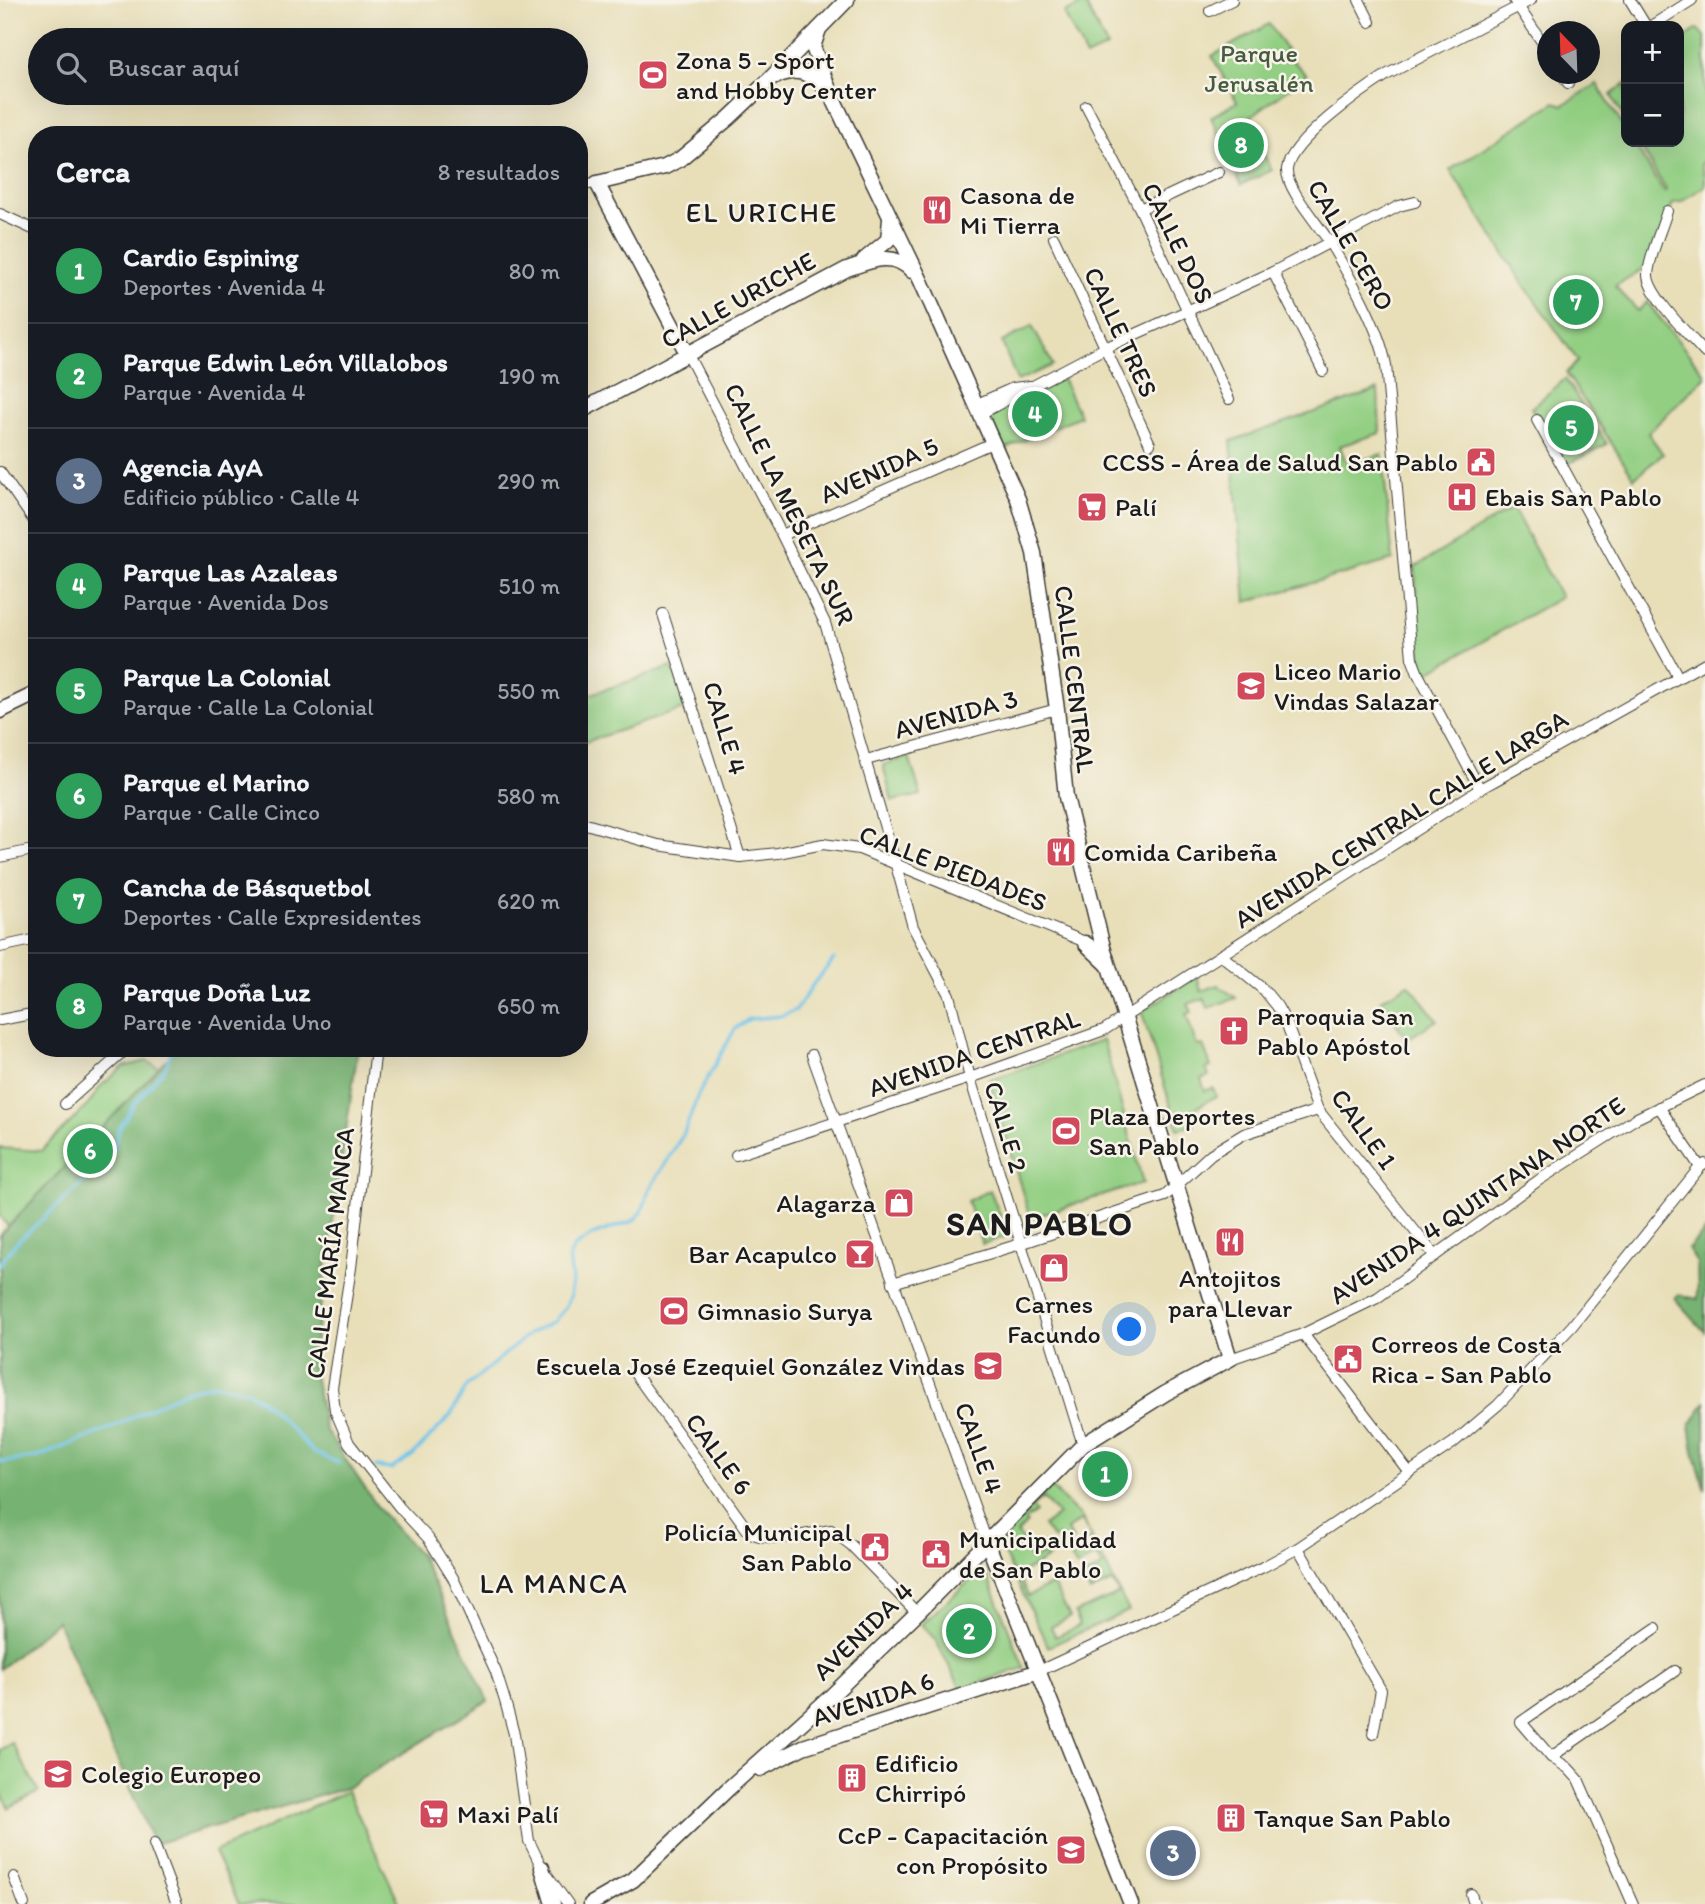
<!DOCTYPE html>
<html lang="es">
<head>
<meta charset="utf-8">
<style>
  body { margin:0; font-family:Itim,sans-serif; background:#242831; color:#f1f3f6 }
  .controls { position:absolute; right:21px; top:21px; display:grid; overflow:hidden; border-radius:14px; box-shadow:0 7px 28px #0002 }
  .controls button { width:63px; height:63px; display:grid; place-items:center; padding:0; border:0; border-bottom:2px solid #363941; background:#171b24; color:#f1f3f6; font:35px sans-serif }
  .compass { position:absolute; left:1537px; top:21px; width:63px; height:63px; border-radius:50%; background:#171b24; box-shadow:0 7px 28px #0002; rotate:337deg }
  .you { position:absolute; left:1130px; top:1330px; width:24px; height:24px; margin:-18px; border:5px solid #fff; border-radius:50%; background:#1a73e8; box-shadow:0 0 0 10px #1a73e833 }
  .badge { display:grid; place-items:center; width:46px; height:46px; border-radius:50%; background:#8c9099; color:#fff; font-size:23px; font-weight:700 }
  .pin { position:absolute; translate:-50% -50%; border:4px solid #fff; box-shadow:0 2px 7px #0006 }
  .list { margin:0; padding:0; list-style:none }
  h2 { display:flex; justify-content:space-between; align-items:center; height:91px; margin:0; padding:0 28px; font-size:30px }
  h2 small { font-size:23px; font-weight:400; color:#9ea1a6 }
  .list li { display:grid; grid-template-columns:46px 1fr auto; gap:21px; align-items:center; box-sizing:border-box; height:105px; padding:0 28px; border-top:2px solid #363941 }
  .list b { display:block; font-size:26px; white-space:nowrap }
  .list p { margin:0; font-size:23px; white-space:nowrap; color:#9ea1a6 }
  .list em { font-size:23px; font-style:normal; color:#9ea1a6 }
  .icon { flex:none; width:38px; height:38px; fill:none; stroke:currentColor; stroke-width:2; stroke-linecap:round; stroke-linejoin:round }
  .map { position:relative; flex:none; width:1705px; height:1904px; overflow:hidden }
  .search { position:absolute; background:#171b24; box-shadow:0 7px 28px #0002; left:28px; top:28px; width:560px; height:77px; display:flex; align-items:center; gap:18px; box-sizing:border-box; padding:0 24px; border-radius:38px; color:#9ea1a6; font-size:26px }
  .panel { position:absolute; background:#171b24; box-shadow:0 7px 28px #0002; left:28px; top:126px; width:560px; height:931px; border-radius:28px }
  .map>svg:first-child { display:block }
</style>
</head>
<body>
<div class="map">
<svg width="1705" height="1904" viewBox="0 0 1705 1904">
  <rect width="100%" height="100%" fill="#f7f3e8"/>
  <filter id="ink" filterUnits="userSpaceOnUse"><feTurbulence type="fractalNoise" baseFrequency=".0143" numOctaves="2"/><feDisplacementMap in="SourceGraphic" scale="14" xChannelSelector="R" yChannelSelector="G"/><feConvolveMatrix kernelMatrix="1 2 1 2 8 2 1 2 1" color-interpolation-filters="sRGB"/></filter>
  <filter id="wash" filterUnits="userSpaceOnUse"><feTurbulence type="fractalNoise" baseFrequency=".00686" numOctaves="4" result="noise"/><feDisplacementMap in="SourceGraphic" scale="28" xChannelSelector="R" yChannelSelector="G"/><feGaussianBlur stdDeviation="1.57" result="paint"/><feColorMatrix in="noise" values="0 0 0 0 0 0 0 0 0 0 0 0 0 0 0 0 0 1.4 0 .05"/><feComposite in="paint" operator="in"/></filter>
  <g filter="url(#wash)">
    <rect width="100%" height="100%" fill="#e8dfb9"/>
    <g fill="#93cf83" stroke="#587650" stroke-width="2" fill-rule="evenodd">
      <path d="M1085,3L1107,47L1086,57L1064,13Z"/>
      <path d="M1269,24L1295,63L1307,75L1246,120L1272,170L1241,185L1211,117L1237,102L1212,56Z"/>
      <path d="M1697,29L1705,36V161L1701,164L1705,175V186L1681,202L1673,203L1652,263L1615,286L1638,311L1647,302L1705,374V377L1648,433L1663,454L1634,478L1566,373L1578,361L1522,282L1450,170L1555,102L1563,105L1597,84L1626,131V142H1633L1664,192L1666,190L1638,142H1679V43Z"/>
      <path d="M1626,83V122L1611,95Z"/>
      <path d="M1032,326L1053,365L1017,381L1002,342Z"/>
      <path d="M1062,378L1080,416L1002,450L990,422L993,412Z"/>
      <path d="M1565,379L1607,444L1566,465L1541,420L1531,408Z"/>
      <path d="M1378,390L1380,433L1340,446L1347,465L1382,454L1393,560L1246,602L1231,441Z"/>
      <path d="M1513,508L1561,597L1425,674L1420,651L1415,567Z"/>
      <path d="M672,667L687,708L579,744V698Z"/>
      <path d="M909,757L921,795L892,801L883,765Z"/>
      <path d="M1197,977L1201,991L1218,985L1236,998L1208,1008L1204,998L1188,1004L1192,1012L1186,1014L1197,1046L1203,1045L1211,1067L1206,1069L1209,1076L1201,1079L1205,1091L1213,1088L1216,1096L1189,1112L1194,1125L1178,1129L1142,1013L1145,1009Z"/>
      <path d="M1409,984L1437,1020L1407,1039L1380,1000Z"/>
      <path d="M1103,1040L1143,1183L1030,1218L989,1080Z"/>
      <path d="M147,1061L170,1074L19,1228L8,1226L0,1217V1148L41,1151L88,1105L100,1087L123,1067Z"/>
      <path d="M990,1190L1007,1232L1005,1237L982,1244L967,1201Z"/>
      <path d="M1051,1487L1082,1518L1129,1611L1048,1647L998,1541ZM1043,1498L1058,1515L1043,1526L1054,1540L1059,1537L1064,1545L1073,1540L1067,1530L1082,1520L1092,1539L1069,1554L1077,1567L1096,1556L1103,1566L1083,1578L1090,1592L1112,1582L1119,1594L1075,1613L1080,1625L1056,1637L1051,1627L1070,1617L1053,1584L1028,1596L1018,1575L1049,1558L1046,1553L1031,1560L1027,1552L1029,1550L1017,1533L1027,1523L1025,1520L1036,1512L1032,1507Z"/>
      <path d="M982,1570L986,1572L1024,1668L961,1689L935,1639L921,1624Z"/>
      <path d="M12,1743L39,1792L9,1808L0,1791V1750Z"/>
      <path d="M347,1791L400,1904H239L214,1852Z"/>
    </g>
    <g fill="#76b271" stroke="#496746" stroke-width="2">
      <path d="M171,1048H358L312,1365L325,1429L381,1512L421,1556L488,1701L346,1788L154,1844L57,1621L0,1669V1235L172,1054Z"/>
      <path d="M1705,1231V1332L1675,1299L1679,1295L1698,1299L1697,1263L1688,1249Z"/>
      <path d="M1705,1402V1490L1694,1451L1690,1425Z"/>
    </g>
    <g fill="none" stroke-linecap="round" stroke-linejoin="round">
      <g stroke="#6bc2e8" stroke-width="3.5">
        <path d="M0,1264L16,1243L78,1187L114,1148L119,1129L134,1104L165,1068L173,1048"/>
        <path d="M0,1460L3,1462L38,1457L111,1428L185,1391L214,1384L247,1391L269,1406L313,1452L339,1463"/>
        <path d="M376,1467L391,1469L413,1455L450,1416L467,1386L530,1333L553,1322L564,1309L570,1298L572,1280L569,1258L574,1247L595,1234L633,1221L642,1212L649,1190L684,1133L698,1095L735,1029L749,1019L781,1016L796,1010L814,983L834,959"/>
      </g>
    </g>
  </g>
  <g filter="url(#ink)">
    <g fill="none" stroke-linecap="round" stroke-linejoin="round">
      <g stroke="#3b3934" stroke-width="12">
        <g id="street">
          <path d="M1359,0L1370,22"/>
          <path d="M1514,0L1548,51"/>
          <path d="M1630,0L1646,26"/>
          <path d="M1210,11L1232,0"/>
          <path d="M1651,26L1692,0"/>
          <path d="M1562,74L1568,83"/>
          <path d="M1086,106L1140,209L1229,399"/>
          <path d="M579,185L597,183"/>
          <path d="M1140,209L1219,172"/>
          <path d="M1667,211C1661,231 1650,254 1648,274C1647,294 1691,337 1705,353"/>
          <path d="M0,214L37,231"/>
          <path d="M1054,238L1150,444"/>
          <path d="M1273,272L1323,371"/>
          <path d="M688,355L782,535L825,623L896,865L913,927L949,995L970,1078L1083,1445"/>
          <path d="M975,405L1013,388L1030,386"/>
          <path d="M980,414L1105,348L1273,272L1399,206L1415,202"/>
          <path d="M1537,420L1678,677"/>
          <path d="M0,472L37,525"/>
          <path d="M782,535L992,443"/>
          <path d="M663,614L740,857"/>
          <path d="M866,760L1057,709"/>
          <path d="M1480,789L1418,674L1412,658L1386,365C1379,327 1350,277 1330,243C1320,226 1285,188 1287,169C1291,140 1363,90 1388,74L1531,0"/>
          <path d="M579,822L658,845L740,857L778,853L823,844L859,849L1090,944"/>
          <path d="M0,857L37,849"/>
          <path d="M0,947L37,939"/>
          <path d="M1221,955L1264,990L1277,1006L1286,1022L1318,1110L1435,1256"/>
          <path d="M0,1020L37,1013"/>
          <path d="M376,1048L351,1268L332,1388L335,1410L349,1443L400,1508L428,1538L453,1578L496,1672L505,1701L514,1734L529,1841L542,1868L568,1904"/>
          <path d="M812,1055L987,1542"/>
          <path d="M65,1104L121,1054L117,1048"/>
          <path d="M1659,1107L1700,1167"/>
          <path d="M736,1155L970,1078L1104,1030L1480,789L1705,663"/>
          <path d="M893,1283L1020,1244L1165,1196L1211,1154L1244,1134L1318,1110"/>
          <path d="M1303,1334L1409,1472"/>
          <path d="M1230,1359L1303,1334L1377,1298L1539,1180L1635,1119L1705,1085"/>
          <path d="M634,1372L749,1532C771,1544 806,1534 831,1530L851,1545L917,1613"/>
          <path d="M1298,1548L1381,1690L1373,1734"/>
          <path d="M1039,1671L1263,1567L1298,1548L1453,1443L1498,1405L1572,1326L1700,1167L1705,1164"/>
          <path d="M1551,1757L1675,1671"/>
          <path d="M154,1844L177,1904"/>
          <path d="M14,1877L24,1904"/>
          <path d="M1471,1894L1474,1904"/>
          <path d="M1633,1904L1578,1779L1568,1768L1551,1757L1521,1722L1656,1628"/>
        </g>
      </g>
      <g stroke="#3b3934" stroke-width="17">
        <g id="secondary">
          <path d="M777,76C798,66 811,74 827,89"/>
          <path d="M864,260L888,240L890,219"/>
          <path d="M688,355L597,183L665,167L680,159L729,118L767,82L847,0"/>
          <path d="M579,412L847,269C870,261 893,250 912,271"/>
          <path d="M0,711L37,693"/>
          <path d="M1085,943L1107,964"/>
          <path d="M987,1542L1131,1904"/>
          <path d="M760,1769L803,1747L1039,1671"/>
          <path d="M542,1868L553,1904"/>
          <path d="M591,1904L633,1880L729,1788L827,1700L917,1613L1083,1445L1166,1393L1230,1359L1103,947L1066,797L1057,709L1034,553L1018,499L920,279L830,92L813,47L819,29"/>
        </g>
      </g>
      <use href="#street" stroke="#fff" stroke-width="10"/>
      <use href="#secondary" stroke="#fff" stroke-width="14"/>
    </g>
  </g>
  <defs>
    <g id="stadium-square" transform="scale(1.575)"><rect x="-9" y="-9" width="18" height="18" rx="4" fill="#d1495b" stroke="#f7f3e8"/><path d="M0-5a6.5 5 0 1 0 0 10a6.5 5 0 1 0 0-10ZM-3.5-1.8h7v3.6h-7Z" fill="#fff"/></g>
    <g id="restaurant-square" transform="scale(1.575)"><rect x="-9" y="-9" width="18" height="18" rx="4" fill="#d1495b" stroke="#f7f3e8"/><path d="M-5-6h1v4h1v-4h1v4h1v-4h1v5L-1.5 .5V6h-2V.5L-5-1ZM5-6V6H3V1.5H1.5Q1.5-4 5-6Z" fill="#fff"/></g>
    <g id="civic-square" transform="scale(1.575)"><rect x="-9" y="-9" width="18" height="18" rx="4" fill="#d1495b" stroke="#f7f3e8"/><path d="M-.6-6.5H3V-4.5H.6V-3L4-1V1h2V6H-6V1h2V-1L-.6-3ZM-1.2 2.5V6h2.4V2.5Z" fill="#fff"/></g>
    <g id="hospital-square" transform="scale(1.575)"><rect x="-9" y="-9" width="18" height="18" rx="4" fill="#d1495b" stroke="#f7f3e8"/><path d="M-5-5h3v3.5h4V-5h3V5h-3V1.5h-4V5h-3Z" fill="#fff"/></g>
    <g id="supermarket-square" transform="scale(1.575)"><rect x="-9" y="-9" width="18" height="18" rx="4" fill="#d1495b" stroke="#f7f3e8"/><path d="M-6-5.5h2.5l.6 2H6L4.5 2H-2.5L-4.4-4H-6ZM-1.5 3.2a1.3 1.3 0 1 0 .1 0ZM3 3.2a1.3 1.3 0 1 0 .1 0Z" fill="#fff"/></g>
    <g id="school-square" transform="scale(1.575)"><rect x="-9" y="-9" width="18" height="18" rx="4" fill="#d1495b" stroke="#f7f3e8"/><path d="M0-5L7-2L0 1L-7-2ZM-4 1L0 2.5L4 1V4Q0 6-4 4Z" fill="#fff"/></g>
    <g id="church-square" transform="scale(1.575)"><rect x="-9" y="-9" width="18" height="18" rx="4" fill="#d1495b" stroke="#f7f3e8"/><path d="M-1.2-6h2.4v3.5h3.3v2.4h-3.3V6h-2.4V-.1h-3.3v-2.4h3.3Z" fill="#fff"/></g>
    <g id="shop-square" transform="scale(1.575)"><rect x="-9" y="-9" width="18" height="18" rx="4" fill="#d1495b" stroke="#f7f3e8"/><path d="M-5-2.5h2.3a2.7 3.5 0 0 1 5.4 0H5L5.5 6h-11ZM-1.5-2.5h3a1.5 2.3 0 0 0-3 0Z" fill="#fff"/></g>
    <g id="bar-square" transform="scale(1.575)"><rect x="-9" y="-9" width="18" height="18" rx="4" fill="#d1495b" stroke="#f7f3e8"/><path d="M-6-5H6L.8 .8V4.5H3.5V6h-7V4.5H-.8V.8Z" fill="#fff"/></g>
    <g id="building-square" transform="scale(1.575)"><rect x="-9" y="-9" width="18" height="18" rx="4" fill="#d1495b" stroke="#f7f3e8"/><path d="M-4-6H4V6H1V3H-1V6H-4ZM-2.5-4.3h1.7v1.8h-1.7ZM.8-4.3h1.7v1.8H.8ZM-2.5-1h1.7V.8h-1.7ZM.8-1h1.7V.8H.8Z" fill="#fff"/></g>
  </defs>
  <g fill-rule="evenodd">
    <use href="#stadium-square" x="653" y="75"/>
    <use href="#restaurant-square" x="937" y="210"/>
    <use href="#civic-square" x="1481" y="462"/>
    <use href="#hospital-square" x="1462" y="497"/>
    <use href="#supermarket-square" x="1092" y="507"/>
    <use href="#school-square" x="1251" y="686"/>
    <use href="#restaurant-square" x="1061" y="852"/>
    <use href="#church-square" x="1234" y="1031"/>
    <use href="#stadium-square" x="1066" y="1131"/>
    <use href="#shop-square" x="899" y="1203"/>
    <use href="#restaurant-square" x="1230" y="1242"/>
    <use href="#bar-square" x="860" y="1254"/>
    <use href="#shop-square" x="1054" y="1268"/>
    <use href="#stadium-square" x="674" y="1311"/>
    <use href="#civic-square" x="1348" y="1359"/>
    <use href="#school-square" x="988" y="1366"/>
    <use href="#civic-square" x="875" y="1547"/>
    <use href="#civic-square" x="936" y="1554"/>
    <use href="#school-square" x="58" y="1774"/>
    <use href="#building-square" x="852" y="1778"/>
    <use href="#supermarket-square" x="434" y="1814"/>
    <use href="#building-square" x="1231" y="1818"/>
    <use href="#school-square" x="1071" y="1850"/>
  </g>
  <g text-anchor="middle" stroke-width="5" stroke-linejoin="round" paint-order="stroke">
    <g font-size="26" fill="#465b40" stroke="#f7f3e8">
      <text x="1259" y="62">Parque<tspan x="1259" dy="30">Jerusalén</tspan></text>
    </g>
    <g font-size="26" fill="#1c1c1c" stroke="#f7f3e8" text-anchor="start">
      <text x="676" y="69">Zona 5 - Sport<tspan x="676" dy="30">and Hobby Center</tspan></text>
      <text x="960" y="204">Casona de<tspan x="960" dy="30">Mi Tierra</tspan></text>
      <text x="1458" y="471" text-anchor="end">CCSS - Área de Salud San Pablo</text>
      <text x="1485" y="506">Ebais San Pablo</text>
      <text x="1115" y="516">Palí</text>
      <text x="1274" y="680">Liceo Mario<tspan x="1274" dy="30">Vindas Salazar</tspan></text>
      <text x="1084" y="861">Comida Caribeña</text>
      <text x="1257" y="1025">Parroquia San<tspan x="1257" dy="30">Pablo Apóstol</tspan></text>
      <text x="1089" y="1125">Plaza Deportes<tspan x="1089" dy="30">San Pablo</tspan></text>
      <text x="876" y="1212" text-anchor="end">Alagarza</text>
      <text x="837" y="1263" text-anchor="end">Bar Acapulco</text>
      <text x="1230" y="1287" text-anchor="middle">Antojitos<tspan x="1230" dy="30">para Llevar</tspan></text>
      <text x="1054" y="1313" text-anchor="middle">Carnes<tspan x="1054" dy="30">Facundo</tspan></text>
      <text x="697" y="1320">Gimnasio Surya</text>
      <text x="1371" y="1353">Correos de Costa<tspan x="1371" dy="30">Rica - San Pablo</tspan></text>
      <text x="965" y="1375" text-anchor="end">Escuela José Ezequiel González Vindas</text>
      <text x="852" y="1541" text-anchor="end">Policía Municipal<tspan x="852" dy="30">San Pablo</tspan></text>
      <text x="959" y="1548">Municipalidad<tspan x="959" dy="30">de San Pablo</tspan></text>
      <text x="875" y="1772">Edificio<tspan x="875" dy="30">Chirripó</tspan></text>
      <text x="81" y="1783">Colegio Europeo</text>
      <text x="457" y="1823">Maxi Palí</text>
      <text x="1254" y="1827">Tanque San Pablo</text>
      <text x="1048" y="1844" text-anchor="end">CcP - Capacitación<tspan x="1048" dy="30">con Propósito</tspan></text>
    </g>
    <g font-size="26" fill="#1c1c1c" stroke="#f7f3e8">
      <text transform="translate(1178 243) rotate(64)" y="9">CALLE DOS</text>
      <text transform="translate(1351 245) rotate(60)" y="9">CALLE CERO</text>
      <text transform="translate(738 300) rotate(-29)" y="9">CALLE URICHE</text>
      <text transform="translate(1121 332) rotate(65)" y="9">CALLE TRES</text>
      <text transform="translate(879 470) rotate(-24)" y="9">AVENIDA 5</text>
      <text transform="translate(790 504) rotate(64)" y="9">CALLE LA MESETA SUR</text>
      <text transform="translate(1075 679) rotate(83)" y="9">CALLE CENTRAL</text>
      <text transform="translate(956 714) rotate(-15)" y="9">AVENIDA 3</text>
      <text transform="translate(725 728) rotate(73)" y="9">CALLE 4</text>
      <text transform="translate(1401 819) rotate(-32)" y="9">AVENIDA CENTRAL CALLE LARGA</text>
      <text transform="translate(953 868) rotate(21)" y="9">CALLE PIEDADES</text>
      <text transform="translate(974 1053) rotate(-19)" y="9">AVENIDA CENTRAL</text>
      <text transform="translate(1006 1127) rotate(73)" y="9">CALLE 2</text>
      <text transform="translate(1364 1129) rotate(54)" y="9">CALLE 1</text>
      <text transform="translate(1477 1200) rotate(-34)" y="9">AVENIDA 4 QUINTANA NORTE</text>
      <text transform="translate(330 1253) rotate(-83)" y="9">CALLE MARÍA MANCA</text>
      <text transform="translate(979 1448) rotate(70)" y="9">CALLE 4</text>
      <text transform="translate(719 1454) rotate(54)" y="9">CALLE 6</text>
      <text transform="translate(863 1631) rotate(-44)" y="9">AVENIDA 4</text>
      <text transform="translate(873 1699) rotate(-18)" y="9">AVENIDA 6</text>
    </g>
    <g font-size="28" letter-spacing="2" fill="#1c1c1c" stroke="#f7f3e8">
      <text x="762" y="222">EL URICHE</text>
      <text x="554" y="1593">LA MANCA</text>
    </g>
    <g font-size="33" font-weight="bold" letter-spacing="2" fill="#1c1c1c" stroke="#f7f3e8">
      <text x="1040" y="1235">SAN PABLO</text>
    </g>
  </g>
</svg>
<div class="controls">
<button>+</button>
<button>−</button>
</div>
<svg class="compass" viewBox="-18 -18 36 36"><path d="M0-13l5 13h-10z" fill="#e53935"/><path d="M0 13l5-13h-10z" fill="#9ea1a6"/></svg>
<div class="you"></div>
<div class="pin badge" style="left:1105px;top:1474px;background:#2e9e5b">1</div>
<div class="pin badge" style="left:969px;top:1631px;background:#2e9e5b">2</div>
<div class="pin badge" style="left:1173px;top:1853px;background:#5c6f8a">3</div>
<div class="pin badge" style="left:1035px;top:414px;background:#2e9e5b">4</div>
<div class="pin badge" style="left:1571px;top:428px;background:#2e9e5b">5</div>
<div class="pin badge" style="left:90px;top:1151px;background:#2e9e5b">6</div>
<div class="pin badge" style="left:1576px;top:302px;background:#2e9e5b">7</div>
<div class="pin badge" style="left:1241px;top:145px;background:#2e9e5b">8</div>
<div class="search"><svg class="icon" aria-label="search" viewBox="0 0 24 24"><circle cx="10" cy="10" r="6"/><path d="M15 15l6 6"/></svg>Buscar aquí</div>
<section class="panel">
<h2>Cerca<small>8 resultados</small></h2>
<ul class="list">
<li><span class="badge" style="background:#2e9e5b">1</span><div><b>Cardio Espining</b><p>Deportes · Avenida 4</p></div><em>80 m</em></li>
<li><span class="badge" style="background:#2e9e5b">2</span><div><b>Parque Edwin León Villalobos</b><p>Parque · Avenida 4</p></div><em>190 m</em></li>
<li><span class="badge" style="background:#5c6f8a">3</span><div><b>Agencia AyA</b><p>Edificio público · Calle 4</p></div><em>290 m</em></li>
<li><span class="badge" style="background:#2e9e5b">4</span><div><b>Parque Las Azaleas</b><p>Parque · Avenida Dos</p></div><em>510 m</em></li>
<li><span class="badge" style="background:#2e9e5b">5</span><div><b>Parque La Colonial</b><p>Parque · Calle La Colonial</p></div><em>550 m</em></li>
<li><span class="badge" style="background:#2e9e5b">6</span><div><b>Parque el Marino</b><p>Parque · Calle Cinco</p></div><em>580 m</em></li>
<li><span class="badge" style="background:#2e9e5b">7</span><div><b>Cancha de Básquetbol</b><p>Deportes · Calle Expresidentes</p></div><em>620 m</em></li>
<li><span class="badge" style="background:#2e9e5b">8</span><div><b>Parque Doña Luz</b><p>Parque · Avenida Uno</p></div><em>650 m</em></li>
</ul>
</section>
</div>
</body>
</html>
